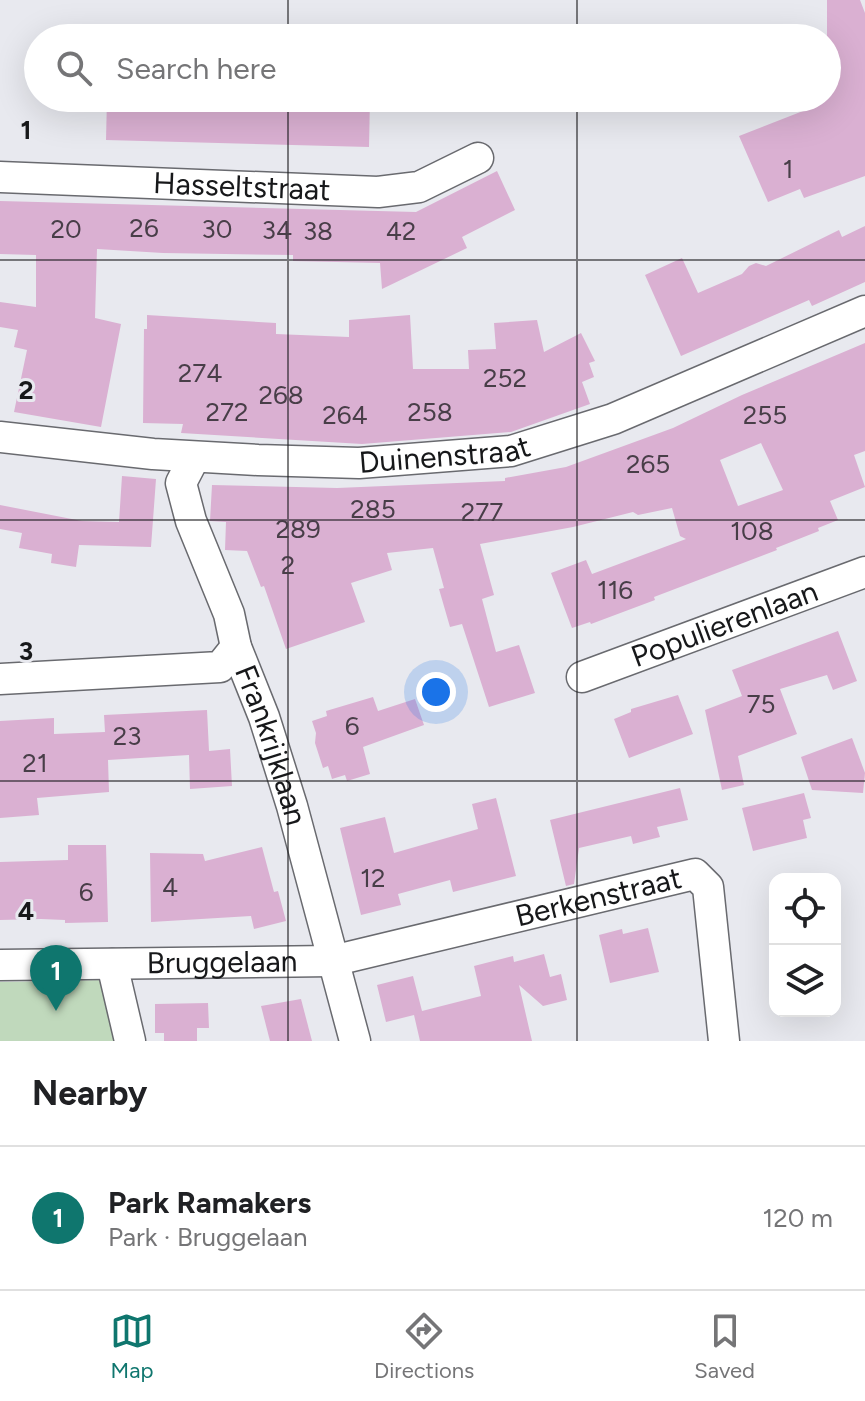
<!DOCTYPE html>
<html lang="en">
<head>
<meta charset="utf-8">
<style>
  body { margin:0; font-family:Figtree,sans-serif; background:#f2f2f2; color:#202124 }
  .controls { position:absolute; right:24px; bottom:24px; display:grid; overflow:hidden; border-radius:16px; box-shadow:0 8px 32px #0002 }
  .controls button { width:72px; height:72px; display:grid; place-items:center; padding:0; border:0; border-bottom:2px solid #e0e0e0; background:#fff; color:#202124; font:40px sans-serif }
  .you { position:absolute; left:436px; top:692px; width:28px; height:28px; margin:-20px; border:6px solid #fff; border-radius:50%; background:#1a73e8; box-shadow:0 0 0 12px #1a73e833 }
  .badge { display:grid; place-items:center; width:52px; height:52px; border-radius:50%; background:#0f766e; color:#fff; font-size:26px; font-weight:700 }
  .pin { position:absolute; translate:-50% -66px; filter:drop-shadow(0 2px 4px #0008) }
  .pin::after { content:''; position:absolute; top:42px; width:28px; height:24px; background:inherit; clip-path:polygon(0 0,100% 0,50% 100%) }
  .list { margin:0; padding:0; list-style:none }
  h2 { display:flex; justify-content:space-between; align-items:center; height:104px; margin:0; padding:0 32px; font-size:34px }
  h2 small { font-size:26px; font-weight:400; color:#757577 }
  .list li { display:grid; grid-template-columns:52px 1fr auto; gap:24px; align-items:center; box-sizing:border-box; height:144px; padding:0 32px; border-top:2px solid #e0e0e0 }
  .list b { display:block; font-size:30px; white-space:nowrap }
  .list p { margin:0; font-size:26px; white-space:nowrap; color:#757577 }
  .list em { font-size:26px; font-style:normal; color:#757577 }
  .icon { flex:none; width:44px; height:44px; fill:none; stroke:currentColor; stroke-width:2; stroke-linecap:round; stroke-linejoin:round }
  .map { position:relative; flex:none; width:865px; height:1041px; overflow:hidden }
  .search { position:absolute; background:#fff; box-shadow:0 8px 32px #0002; left:24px; right:24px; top:24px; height:88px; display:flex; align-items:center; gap:20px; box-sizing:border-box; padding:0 28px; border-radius:44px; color:#757577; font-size:30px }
  .sheet { height:248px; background:#fff }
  nav { display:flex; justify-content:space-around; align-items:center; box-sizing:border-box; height:112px; border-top:2px solid #e0e0e0; background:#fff; font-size:22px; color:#757577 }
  nav a { display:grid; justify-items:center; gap:4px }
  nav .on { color:#0f766e }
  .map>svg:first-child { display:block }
</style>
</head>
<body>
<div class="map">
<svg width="865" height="1041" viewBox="0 0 865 1041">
  <rect width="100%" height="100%" fill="#e8e9ef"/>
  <path fill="#c0d9bc" d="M105,980L118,1041H0V982Z"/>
  <g fill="#dab0d2" fill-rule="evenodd">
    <path d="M827,0H860L865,13V176L804,198L800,189L768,202L739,136L803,111L798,98H827Z"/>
    <path d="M107,98H370L369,147L106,140Z"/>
    <path d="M497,171L515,210L462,237L467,248L382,289L380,263L293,261V255L163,253L97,249L95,318L121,324L101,427L14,412L27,350L14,347L18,330L0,327V302L36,307V255L0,254V201L416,212Z"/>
    <path d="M865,226V282L812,306L809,300L681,356L645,275L682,258L698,293L742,274L749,266L756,263L766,266L839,230L842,237Z"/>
    <path d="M147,315L276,323V334L349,337V320L410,315L413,369H469L468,350L496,349L494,323L537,320L544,352L581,333L595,361L589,363L594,377L582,382L590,404L511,432L362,444L181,433L183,424L143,423L144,329H147Z"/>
    <path d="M865,343V451L854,455L865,487L830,501L838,520L818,528L819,531L776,548L777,550L654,597L655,600L591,624L590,622L572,628L551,573L586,560L592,574L686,539L680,536L672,508L638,515L633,512L573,527L480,544L494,595L482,599L496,652L519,645L535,693L489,707L462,624L450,627L439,589L444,588L433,548L387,553L392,570L351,583L365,622L286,649L264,586L261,587L247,551L225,550L226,522L210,521L212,485L337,488L505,481V478L566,467L673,428L742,395ZM761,443L783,490L738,506L720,460Z"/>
    <path d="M122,476L156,479L151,547L79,545L76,567L51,563L52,554L19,548L22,533L0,529V505L82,521L119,522Z"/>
    <path d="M838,631L857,681L833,690L827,675L780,689L797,734L738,756L744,785L722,790L705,710L742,696L732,670Z"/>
    <path d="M678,695L693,734L629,758L614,719L631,712V709Z"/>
    <path d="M373,697L378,711L415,699L424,725L363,747L370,774L347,781L345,775L332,779L328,766L323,768L315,743L316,733L312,721L327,716L326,711Z"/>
    <path d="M207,710L209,751L230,749L232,786L190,789L189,755L108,760L109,792L37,798L39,815L0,818V721L54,718V734L105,732L104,715Z"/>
    <path d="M852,738L865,773L863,793L812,790L801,757Z"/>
    <path d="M680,788L688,820L657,827L660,837L633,844L631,836L579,848L574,884L566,886L550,820Z"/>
    <path d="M804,793L811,818L803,820L807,838L753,851L742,808Z"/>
    <path d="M496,798L516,876L453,892L450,880L398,894L401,905L361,915L340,828L385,817L394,853L478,829L472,804Z"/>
    <path d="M68,845H106L108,922L65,923V920L41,919L0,920V862L68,860Z"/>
    <path d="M262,847L274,892L278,891L286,921L254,929L251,916L151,922L150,853L203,854L205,861Z"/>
    <path d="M648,928L659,972L610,983L599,935L622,929L623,934Z"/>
    <path d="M544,954L550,977L561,974L567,1000L543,1006L519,985L532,1041H420L414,1015L386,1022L377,985L413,976L422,1011L481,996L474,966L513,956L514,962Z"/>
    <path d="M301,999L312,1041H270L261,1006Z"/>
    <path d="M208,1003L209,1028H197V1041H164V1033H155V1004Z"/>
  </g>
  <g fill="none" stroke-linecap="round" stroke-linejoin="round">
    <g stroke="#696a6f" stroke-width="33">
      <g id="minor">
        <path id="s1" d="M0,177L378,192L419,187L478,158"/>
        <path id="s2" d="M0,437L153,454L258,460L359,463L511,451L613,419L865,311"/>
        <path id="s3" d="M194,458L181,483L191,521L229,614L236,647L264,717L292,806L355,1041"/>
        <path id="s4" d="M582,677L865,572"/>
        <path d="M0,679L220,667L236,647"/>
        <path d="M112,964L130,1041"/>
        <path id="s5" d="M0,965L332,961L695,874L708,887L724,1041"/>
      </g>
    </g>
    <use href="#minor" stroke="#fff" stroke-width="30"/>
  </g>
  <path fill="none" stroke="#17181a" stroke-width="2" stroke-opacity="0.55" d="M288,0V38M577,0V38M288,98V1041M577,98V1041M0,260H865M0,520H865M0,781H865"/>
  <g text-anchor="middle" stroke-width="6" stroke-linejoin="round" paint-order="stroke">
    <g font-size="26" fill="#483e48">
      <text x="788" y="178">1</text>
      <text x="144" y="237">26</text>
      <text x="66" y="238">20</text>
      <text x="217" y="238">30</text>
      <text x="277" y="239">34</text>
      <text x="318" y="240">38</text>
      <text x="401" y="240">42</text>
      <text x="200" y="382">274</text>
      <text x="505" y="387">252</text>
      <text x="281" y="404">268</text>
      <text x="227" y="421">272</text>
      <text x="430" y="421">258</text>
      <text x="345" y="424">264</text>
      <text x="765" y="424">255</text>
      <text x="648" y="473">265</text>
      <text x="373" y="518">285</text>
      <text x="482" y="521">277</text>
      <text x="298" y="538">289</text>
      <text x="752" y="540">108</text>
      <text x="288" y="574">2</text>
      <text x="615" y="599">116</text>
      <text x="761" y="713">75</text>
      <text x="352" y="735">6</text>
      <text x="127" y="745">23</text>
      <text x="35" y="772">21</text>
      <text x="373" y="887">12</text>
      <text x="170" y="896">4</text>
      <text x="86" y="901">6</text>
    </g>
    <g font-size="30" fill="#17181a" stroke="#e8e9ef">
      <text dy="10" stroke="none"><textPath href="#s1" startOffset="242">Hasseltstraat</textPath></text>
      <text dy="10" stroke="none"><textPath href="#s2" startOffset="446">Duinenstraat</textPath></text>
      <text dy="10" stroke="none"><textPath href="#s4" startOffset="152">Populierenlaan</textPath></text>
      <text dy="10" stroke="none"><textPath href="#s3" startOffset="306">Frankrijklaan</textPath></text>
      <text dy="10" stroke="none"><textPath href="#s5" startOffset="606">Berkenstraat</textPath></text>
      <text dy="10" stroke="none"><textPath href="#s5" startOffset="222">Bruggelaan</textPath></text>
    </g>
  </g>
  <g font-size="26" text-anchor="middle" font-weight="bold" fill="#17181a" stroke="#e8e9ef" stroke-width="6" stroke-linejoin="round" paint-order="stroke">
    <text x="26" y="139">1</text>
    <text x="26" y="399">2</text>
    <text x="26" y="660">3</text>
    <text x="26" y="920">4</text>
  </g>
</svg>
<div class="controls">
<button><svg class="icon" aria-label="locate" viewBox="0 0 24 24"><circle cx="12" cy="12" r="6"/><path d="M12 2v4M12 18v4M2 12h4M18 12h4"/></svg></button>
<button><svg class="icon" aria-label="layers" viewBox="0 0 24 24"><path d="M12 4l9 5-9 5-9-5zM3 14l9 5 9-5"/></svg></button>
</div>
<div class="you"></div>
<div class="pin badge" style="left:56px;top:1011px">1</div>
<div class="search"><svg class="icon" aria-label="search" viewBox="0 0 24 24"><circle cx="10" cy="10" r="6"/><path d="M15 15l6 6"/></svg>Search here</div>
</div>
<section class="sheet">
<h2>Nearby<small></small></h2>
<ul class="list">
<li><span class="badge">1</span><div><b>Park Ramakers</b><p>Park · Bruggelaan</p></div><em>120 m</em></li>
</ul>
</section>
<nav>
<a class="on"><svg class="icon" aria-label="map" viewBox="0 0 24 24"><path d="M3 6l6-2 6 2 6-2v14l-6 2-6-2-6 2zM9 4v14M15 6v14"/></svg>Map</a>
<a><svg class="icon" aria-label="directions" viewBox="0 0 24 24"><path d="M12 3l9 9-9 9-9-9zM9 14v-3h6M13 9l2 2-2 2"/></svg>Directions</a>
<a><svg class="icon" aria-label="saved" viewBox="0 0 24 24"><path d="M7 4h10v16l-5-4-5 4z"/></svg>Saved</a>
</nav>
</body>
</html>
